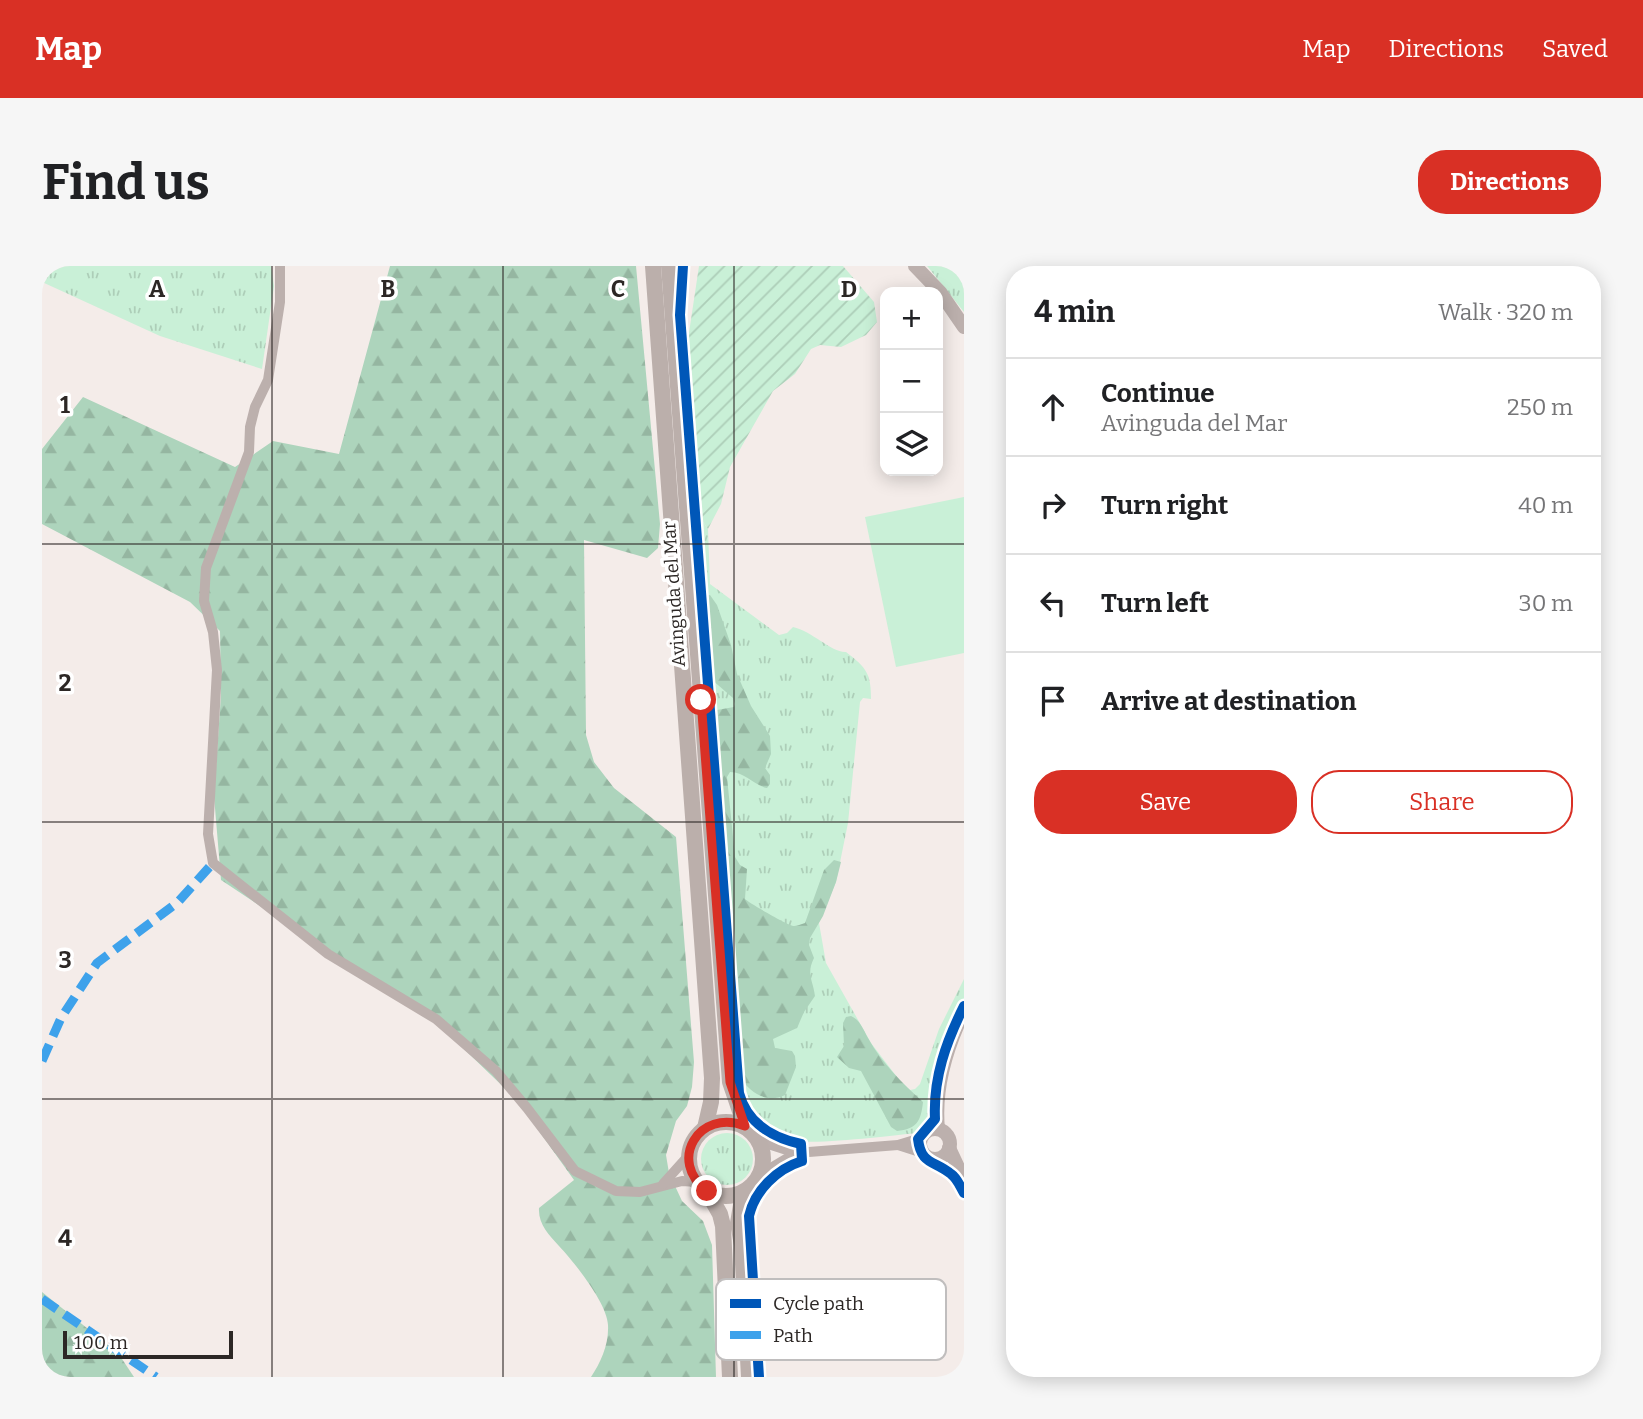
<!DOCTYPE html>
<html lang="en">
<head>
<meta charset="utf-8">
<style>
  body { margin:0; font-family:Bitter,serif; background:#f6f6f6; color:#202124 }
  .controls { position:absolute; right:21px; top:21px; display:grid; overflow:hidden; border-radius:14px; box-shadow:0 4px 18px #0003 }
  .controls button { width:63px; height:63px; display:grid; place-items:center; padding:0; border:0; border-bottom:2px solid #e0e0e0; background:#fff; color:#202124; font:35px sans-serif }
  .scale { position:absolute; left:21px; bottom:18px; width:170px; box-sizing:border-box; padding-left:7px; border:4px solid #2c2725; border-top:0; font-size:19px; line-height:24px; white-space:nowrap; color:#2c2725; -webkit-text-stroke:5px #fff; paint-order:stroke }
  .stop { position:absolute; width:21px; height:21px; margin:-16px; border:5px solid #d93025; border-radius:50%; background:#fff }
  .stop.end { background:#d93025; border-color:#fff; box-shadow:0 2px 7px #0008 }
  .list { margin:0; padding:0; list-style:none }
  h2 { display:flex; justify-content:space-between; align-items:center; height:91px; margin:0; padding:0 28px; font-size:30px }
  h2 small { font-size:23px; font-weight:400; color:#757577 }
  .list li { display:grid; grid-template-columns:46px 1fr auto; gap:21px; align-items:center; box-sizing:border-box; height:98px; padding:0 28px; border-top:2px solid #e0e0e0 }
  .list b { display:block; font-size:26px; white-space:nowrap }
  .list p { margin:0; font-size:23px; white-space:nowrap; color:#757577 }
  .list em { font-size:23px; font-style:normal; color:#757577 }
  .actions { display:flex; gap:14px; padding:21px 28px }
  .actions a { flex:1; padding:16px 0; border:2px solid #d93025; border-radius:28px; text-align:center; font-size:24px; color:#d93025 }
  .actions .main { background:#d93025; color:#fff }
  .icon { flex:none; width:38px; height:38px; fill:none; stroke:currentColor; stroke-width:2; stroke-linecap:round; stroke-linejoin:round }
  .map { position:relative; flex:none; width:922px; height:1111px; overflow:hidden; border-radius:28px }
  header { display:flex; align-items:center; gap:42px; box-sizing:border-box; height:98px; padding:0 35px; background:#d93025; color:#fff }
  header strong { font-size:33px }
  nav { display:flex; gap:38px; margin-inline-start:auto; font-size:24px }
  .intro { display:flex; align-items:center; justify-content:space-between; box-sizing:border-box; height:168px; padding:0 42px }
  h1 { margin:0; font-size:49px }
  .button { padding:18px 32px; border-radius:28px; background:#d93025; color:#fff; font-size:24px; font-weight:700 }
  main { display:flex; gap:42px; padding:0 42px }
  aside { flex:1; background:#fff; border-radius:28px; box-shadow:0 4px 18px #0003 }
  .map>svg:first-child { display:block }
</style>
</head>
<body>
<header>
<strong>Map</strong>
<nav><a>Map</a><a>Directions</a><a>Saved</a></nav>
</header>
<div class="intro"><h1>Find us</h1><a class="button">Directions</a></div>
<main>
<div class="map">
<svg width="922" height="1111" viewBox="0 0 922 1111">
  <defs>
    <pattern id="grass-tufts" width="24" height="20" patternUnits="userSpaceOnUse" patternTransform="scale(1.75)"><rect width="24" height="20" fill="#c9f0d7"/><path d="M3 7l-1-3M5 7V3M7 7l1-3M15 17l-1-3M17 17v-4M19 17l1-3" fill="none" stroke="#adceb8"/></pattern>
    <pattern id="forest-firs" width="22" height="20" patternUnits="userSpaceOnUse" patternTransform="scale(1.75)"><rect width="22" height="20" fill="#add4bc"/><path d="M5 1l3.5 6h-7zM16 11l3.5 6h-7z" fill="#95b6a1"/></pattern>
    <pattern id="garden-furrows" width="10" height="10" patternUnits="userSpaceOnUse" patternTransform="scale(1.75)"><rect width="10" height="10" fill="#c9f0d7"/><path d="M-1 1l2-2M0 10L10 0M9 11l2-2" fill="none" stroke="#adceb8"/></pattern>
  </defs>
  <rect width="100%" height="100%" fill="#f4ece9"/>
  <g fill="url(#grass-tufts)">
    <path d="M0,0H229L232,20L220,103L118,70L0,16Z"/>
    <path d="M885,0H922V46L886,1Z"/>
    <path d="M657,250L666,263L668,318L737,369L745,367L751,361C770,365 790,387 804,386C825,402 829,408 829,433L821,432L818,436L806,557L794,616L777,657L784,697L829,777L858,815L868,824L873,823L878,818L897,763L922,713V734L907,763L891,851L878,867C849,869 766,881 743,873C724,866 708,850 701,832Z"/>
    <circle cx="685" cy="893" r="26"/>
  </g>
  <g fill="url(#forest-firs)">
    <path d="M348,0H594L618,258L616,282L605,292L542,274L544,469L552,496L572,522L634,571L652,796L650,821L645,840L634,855L624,889L627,907L640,935L661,955L670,979L674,1111H549C559,1096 567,1078 566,1059C565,1037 532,996 517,980C507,969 496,958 497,942L532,914L474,833L398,760L179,614L172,530L179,429L178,365L148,336L0,258V183L41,131L193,201L231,175L297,188Z"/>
    <path d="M668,329L675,339L689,379L695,408L709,440L728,470L729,488L723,502L728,509V518L725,522C711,519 703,506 688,506L685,511L693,591L698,599L705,603L703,633C707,637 747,660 752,660C755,660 759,658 763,657L782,604L792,594L799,596L794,616L781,650L768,672L767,679L772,692C764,708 771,714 773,730L762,746L755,762L731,773L733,782L750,785L753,790L754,801L743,829C725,838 708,827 698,811L672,452L675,444L692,441L693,438L691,432L669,413L663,330Z"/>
    <path d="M809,750C818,754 821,763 826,772C840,797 860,817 881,836C879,855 875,863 855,865L849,861L819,805L807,802L795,791L802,780L801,757L804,751Z"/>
    <path d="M0,1026L76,1087L92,1111H0Z"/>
  </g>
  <path fill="url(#garden-furrows)" d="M657,0H801L832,36L835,56L824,69L799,81L778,79L769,83L753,108L731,125L688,201L679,238L666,263L657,250L645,80Z"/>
  <path fill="#c9f0d7" d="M922,231V387L854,401L823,251Z"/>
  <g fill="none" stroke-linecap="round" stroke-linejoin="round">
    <g stroke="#bcb0ad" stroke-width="10">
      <path d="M238,0V36L226,114L213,141L208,161L207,186L164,302L162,335L171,366L175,404L166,568L171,597L286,688L394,753L454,805L485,842L533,905L574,925L598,926L640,915L655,916"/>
      <path d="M717,875L754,887"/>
      <path d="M856,879L881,887"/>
      <path d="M719,908L754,887L856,879L879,872"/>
      <path d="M621,918L647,889"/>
    </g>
    <g stroke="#bcb0ad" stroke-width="14">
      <path d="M873,0L898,26L922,61"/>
      <path d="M896,863C892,822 904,782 922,745"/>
      <circle cx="893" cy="878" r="15"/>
      <path d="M907,882L922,914"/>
    </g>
    <g stroke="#bbafab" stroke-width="16">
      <path d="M611,0L670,812L669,836L663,862"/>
      <path d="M627,0L688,816L703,860"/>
      <circle cx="684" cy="893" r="37"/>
      <path d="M665,925L678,948L681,960L688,1111"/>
      <path d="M701,927L696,957L700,979L707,1111"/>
    </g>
    <g stroke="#3ea2eb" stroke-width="9" stroke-dasharray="18 9" stroke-linecap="butt">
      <path d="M0,795L19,752L55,697L136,636L171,597"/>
      <path d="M0,1033L114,1111"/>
    </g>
    <g stroke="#fff" stroke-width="15">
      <g id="cycleway">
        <path d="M641,0L638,49L697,827C705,857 731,872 759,878L760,895C735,903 713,924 707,950L717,1111"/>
        <path d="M922,740C904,776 891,812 893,853L876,873C879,899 892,894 909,908C915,912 918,920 922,927"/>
      </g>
    </g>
    <use href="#cycleway" stroke="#0057b8" stroke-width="10"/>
  </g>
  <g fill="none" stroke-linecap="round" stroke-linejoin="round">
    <path stroke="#d93025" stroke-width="9" d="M659,434L688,816L703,860C657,842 625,895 665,925"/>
  </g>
  <path fill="none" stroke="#2c2725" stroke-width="2" stroke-opacity="0.55" d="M230,0V1111M461,0V1111M692,0V1111M0,278H922M0,556H922M0,833H922"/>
  <g text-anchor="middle" stroke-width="7" stroke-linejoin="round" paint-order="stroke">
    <g font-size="18" fill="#2c2725" stroke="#fff">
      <text transform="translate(632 328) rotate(-94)" y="6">Avinguda del Mar</text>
    </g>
  </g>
  <rect x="674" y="1013" width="230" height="81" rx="10" fill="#fff" stroke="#c0bebe" stroke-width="2"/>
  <rect x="688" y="1033" width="31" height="9" fill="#0057b8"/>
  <rect x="688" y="1065" width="31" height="8" fill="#3ea2eb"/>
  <g font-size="19" fill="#2c2725">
    <text x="731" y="1044">Cycle path</text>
    <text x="731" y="1076">Path</text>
  </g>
  <g font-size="23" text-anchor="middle" font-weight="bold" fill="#2c2725" stroke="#fff" stroke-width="7" stroke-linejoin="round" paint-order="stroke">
    <text x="115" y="31">A</text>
    <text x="346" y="31">B</text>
    <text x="576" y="31">C</text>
    <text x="807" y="31">D</text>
    <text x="23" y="147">1</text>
    <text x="23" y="425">2</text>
    <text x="23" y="702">3</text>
    <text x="23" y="980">4</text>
  </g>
</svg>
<div class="controls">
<button>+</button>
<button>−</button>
<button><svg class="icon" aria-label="layers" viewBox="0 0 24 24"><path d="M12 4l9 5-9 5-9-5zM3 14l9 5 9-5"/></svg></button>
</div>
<div class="scale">100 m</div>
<div class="stop" style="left:659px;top:434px"></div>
<div class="stop end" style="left:665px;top:925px"></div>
</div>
<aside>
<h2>4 min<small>Walk · 320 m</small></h2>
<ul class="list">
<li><svg class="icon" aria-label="ahead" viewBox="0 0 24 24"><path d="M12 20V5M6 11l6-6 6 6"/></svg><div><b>Continue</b><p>Avinguda del Mar</p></div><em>250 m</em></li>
<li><svg class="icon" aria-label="right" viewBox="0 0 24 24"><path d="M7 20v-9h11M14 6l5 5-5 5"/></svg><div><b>Turn right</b></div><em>40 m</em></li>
<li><svg class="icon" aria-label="left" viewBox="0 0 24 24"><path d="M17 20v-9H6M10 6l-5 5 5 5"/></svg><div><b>Turn left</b></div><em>30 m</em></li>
<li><svg class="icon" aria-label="arrive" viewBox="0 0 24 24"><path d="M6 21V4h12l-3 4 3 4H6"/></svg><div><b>Arrive at destination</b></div></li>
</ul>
<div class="actions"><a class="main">Save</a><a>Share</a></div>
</aside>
</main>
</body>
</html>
